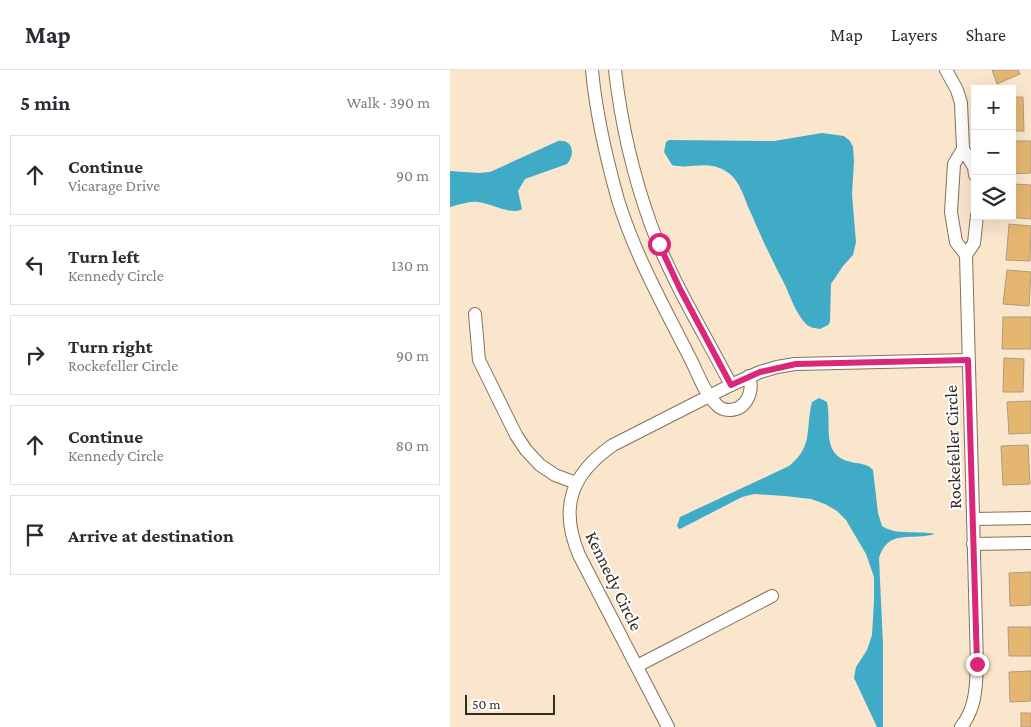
<!DOCTYPE html>
<html lang="en">
<head>
<meta charset="utf-8">
<style>
  body { margin:0; font-family:"Crimson Pro",serif; background:#f7f7f7; color:#2b2b33 }
  .controls { position:absolute; right:15px; top:15px; display:grid; overflow:hidden; border-radius:0px; box-shadow:0 5px 20px #0002 }
  .controls button { width:45px; height:45px; display:grid; place-items:center; padding:0; border:0; border-bottom:1px solid #e1e1e2; background:#fff; color:#2b2b33; font:25px sans-serif }
  .scale { position:absolute; left:15px; bottom:12px; width:90px; box-sizing:border-box; padding-left:5px; border:2px solid #332c21; border-top:0; font-size:14px; line-height:18px; white-space:nowrap; color:#332c21; -webkit-text-stroke:4px #fff; paint-order:stroke }
  .stop { position:absolute; width:15px; height:15px; margin:-11px; border:4px solid #db2777; border-radius:50%; background:#fff }
  .stop.end { background:#db2777; border-color:#fff; box-shadow:0 1px 5px #0008 }
  .list { margin:0; padding:0; list-style:none }
  h2 { display:flex; justify-content:space-between; align-items:center; height:65px; margin:0; padding:0 20px; font-size:21px }
  h2 small { font-size:16px; font-weight:400; color:#7c7c81 }
  .list li { display:grid; grid-template-columns:32px 1fr auto; gap:15px; align-items:center; box-sizing:border-box; height:80px; margin:0 10px 10px; padding:0 10px; border:1px solid #e1e1e2; border-radius:0px }
  .list b { display:block; font-size:19px; white-space:nowrap }
  .list p { margin:0; font-size:16px; white-space:nowrap; color:#7c7c81 }
  .list em { font-size:16px; font-style:normal; color:#7c7c81 }
  .icon { flex:none; width:28px; height:28px; fill:none; stroke:currentColor; stroke-width:2; stroke-linecap:round; stroke-linejoin:round }
  .map { position:relative; flex:none; width:581px; height:657px; overflow:hidden }
  header { display:flex; align-items:center; gap:30px; box-sizing:border-box; height:70px; padding:0 25px; background:#fff; border-bottom:1px solid #e1e1e2 }
  header strong { font-size:24px }
  nav { display:flex; gap:28px; margin-inline-start:auto; font-size:18px }
  main { display:flex }
  aside { flex:1; background:#fff }
  .map>svg:first-child { display:block }
</style>
</head>
<body>
<header>
<strong>Map</strong>
<nav><a>Map</a><a>Layers</a><a>Share</a></nav>
</header>
<main>
<aside>
<h2>5 min<small>Walk · 390 m</small></h2>
<ul class="list">
<li><svg class="icon" aria-label="ahead" viewBox="0 0 24 24"><path d="M12 20V5M6 11l6-6 6 6"/></svg><div><b>Continue</b><p>Vicarage Drive</p></div><em>90 m</em></li>
<li><svg class="icon" aria-label="left" viewBox="0 0 24 24"><path d="M17 20v-9H6M10 6l-5 5 5 5"/></svg><div><b>Turn left</b><p>Kennedy Circle</p></div><em>130 m</em></li>
<li><svg class="icon" aria-label="right" viewBox="0 0 24 24"><path d="M7 20v-9h11M14 6l5 5-5 5"/></svg><div><b>Turn right</b><p>Rockefeller Circle</p></div><em>90 m</em></li>
<li><svg class="icon" aria-label="ahead" viewBox="0 0 24 24"><path d="M12 20V5M6 11l6-6 6 6"/></svg><div><b>Continue</b><p>Kennedy Circle</p></div><em>80 m</em></li>
<li><svg class="icon" aria-label="arrive" viewBox="0 0 24 24"><path d="M6 21V4h12l-3 4 3 4H6"/></svg><div><b>Arrive at destination</b></div></li>
</ul>
</aside>
<div class="map">
<svg width="581" height="657" viewBox="0 0 581 657">
  <rect width="100%" height="100%" fill="#fae6cc"/>
  <g fill="#40abc7">
    <path d="M372,63L394,66L400,71L403,77L404,92L402,124L406,172L403,185L393,196L381,214L380,252L378,255L370,259C365,258 360,258 356,254C347,245 341,229 336,217C323,192 311,167 300,141C294,128 290,110 277,102C257,89 241,100 222,95L214,82L216,72L219,70L324,71Z"/>
    <path d="M108,71C124,69 125,85 117,94L75,109L68,121L72,139C63,146 40,133 28,132C19,131 9,135 0,137V101L29,103L40,102Z"/>
    <path d="M369,328L377,332C382,356 370,385 401,392C409,394 417,393 423,400L428,443L432,456C447,466 468,460 485,464C462,471 438,458 429,488L433,575V657H427L404,608L406,597L417,580L422,565L424,531V507L416,484L396,450L387,441L375,434L361,429L335,426L304,424L292,427L232,458L229,459L227,456L230,447L339,396C364,376 355,359 362,332Z"/>
  </g>
  <g fill="#e5b670" stroke="#ad9b82">
    <path d="M542,0H568L570,4L547,14Z"/>
    <path d="M562,27H573L574,61H562Z"/>
    <path d="M562,71H581V103L562,104Z"/>
    <path d="M562,114L581,115V149L556,147L562,146Z"/>
    <path d="M559,154L581,156L580,191L556,190Z"/>
    <path d="M557,200L581,202L579,236L553,234Z"/>
    <path d="M553,247H581V279H552Z"/>
    <path d="M554,288L574,289L573,322H553Z"/>
    <path d="M581,331V363L559,364L557,332Z"/>
    <path d="M578,375L580,414L553,415L551,376Z"/>
    <path d="M581,502V535L560,536L559,503Z"/>
    <path d="M558,557H581V586H559Z"/>
    <path d="M581,601V631L560,632L559,602Z"/>
    <rect x="571" y="643" width="10" height="14"/>
  </g>
  <g fill="none" stroke-linecap="round" stroke-linejoin="round">
    <g stroke="#83725a" stroke-width="14">
      <g id="street">
        <path d="M142,0C146,44 156,87 168,130C185,185 214,237 240,288C248,303 254,323 266,334C269,338 275,340 280,340C297,339 304,321 299,306"/>
        <path d="M165,0C171,53 183,105 201,155C221,210 254,263 281,315"/>
        <path d="M496,0L507,20L511,33L513,79L524,97L525,105"/>
        <path d="M516,185L524,173L527,146"/>
        <path d="M25,244L29,290L66,365L76,380L90,395L105,405L126,413"/>
        <path d="M523,449L581,448"/>
        <path d="M523,474L581,473"/>
        <path d="M187,596L322,526"/>
        <path d="M218,657L129,485C109,437 121,404 163,375L281,315L310,302L327,297L345,294L518,290"/>
        <path d="M511,657C526,638 526,617 527,595L516,185L506,172L501,142L504,94L513,79"/>
      </g>
    </g>
    <use href="#street" stroke="#fff" stroke-width="12"/>
  </g>
  <g fill="none" stroke-linecap="round" stroke-linejoin="round">
    <path stroke="#db2777" stroke-width="6" d="M209,174L230,219L281,315L310,302L346,294L518,290L527,594"/>
  </g>
  <g text-anchor="middle" stroke-width="4" stroke-linejoin="round" paint-order="stroke">
    <g font-size="18" fill="#332c21" stroke="#fff">
      <text transform="translate(503 377) rotate(-92)" y="6">Rockefeller Circle</text>
      <text transform="translate(164 511) rotate(64)" y="6">Kennedy Circle</text>
    </g>
  </g>
</svg>
<div class="controls">
<button>+</button>
<button>−</button>
<button><svg class="icon" aria-label="layers" viewBox="0 0 24 24"><path d="M12 4l9 5-9 5-9-5zM3 14l9 5 9-5"/></svg></button>
</div>
<div class="scale">50 m</div>
<div class="stop" style="left:209px;top:174px"></div>
<div class="stop end" style="left:527px;top:594px"></div>
</div>
</main>
</body>
</html>
